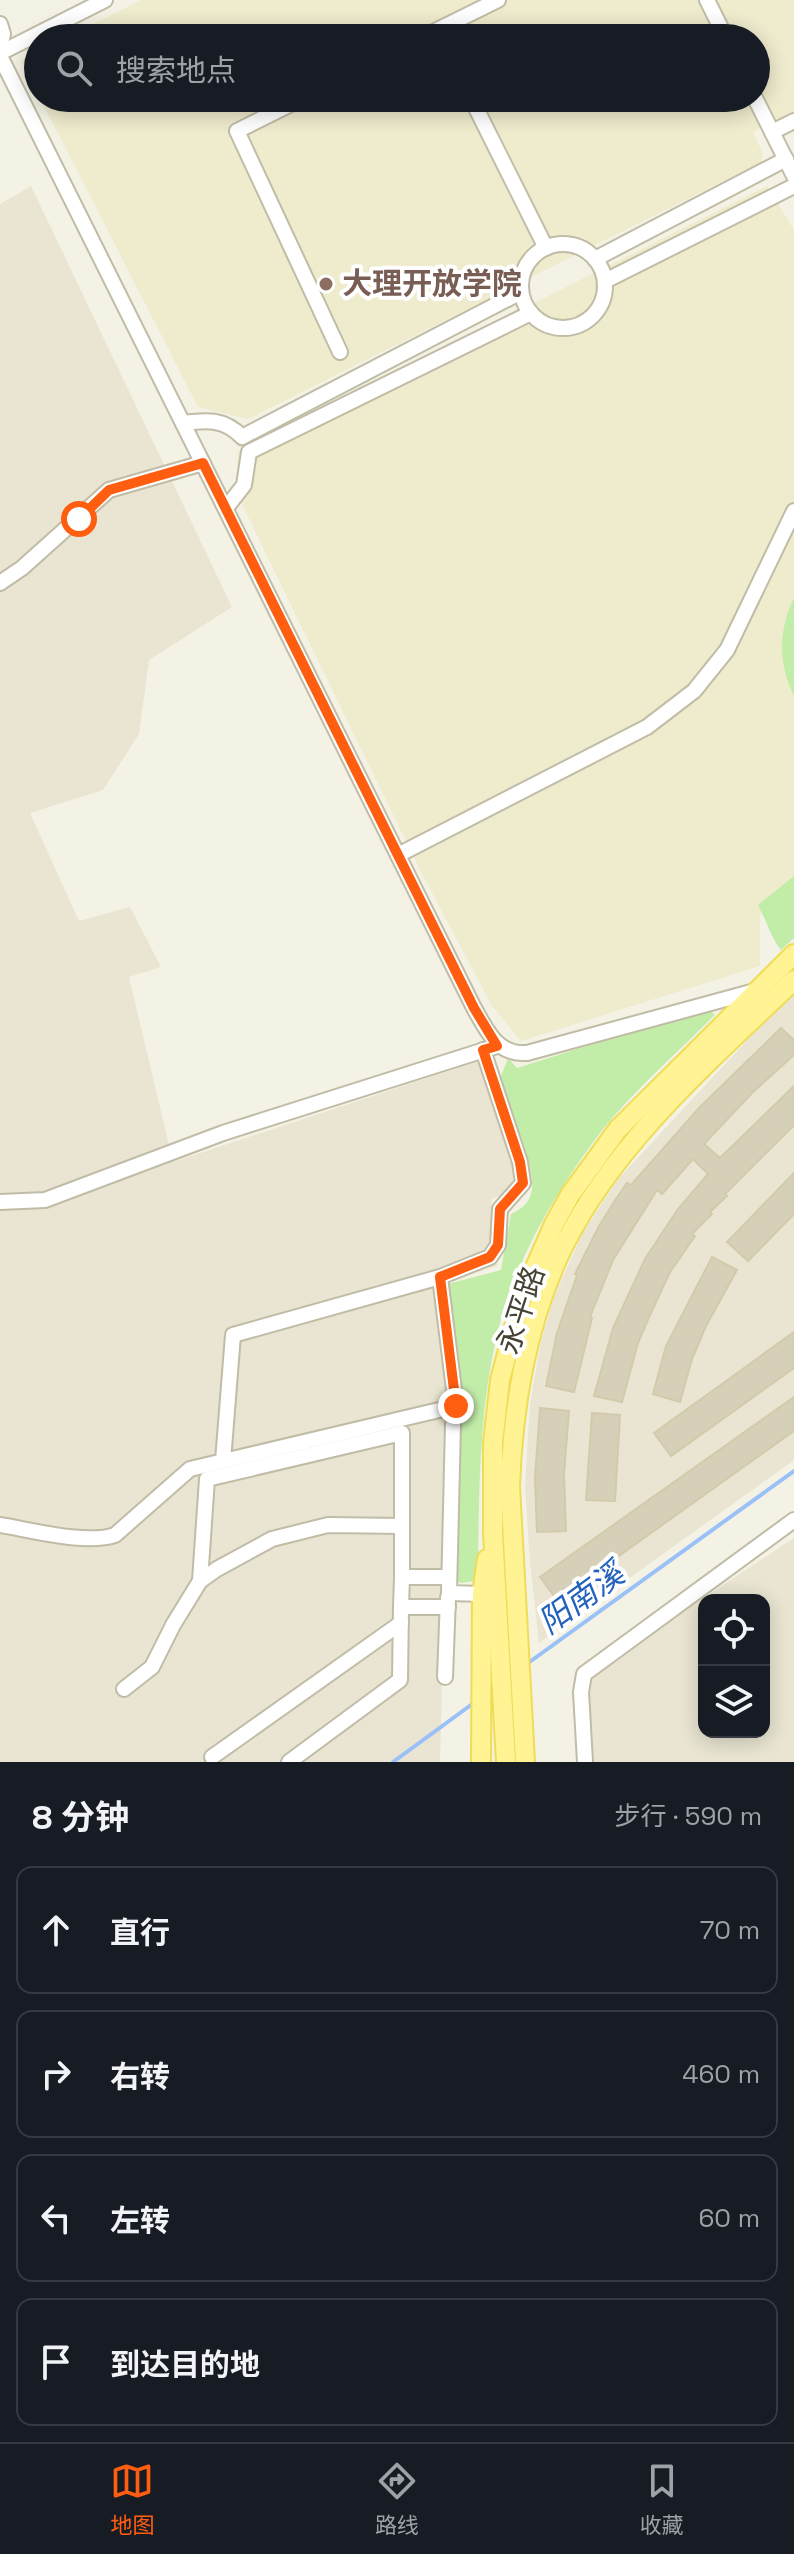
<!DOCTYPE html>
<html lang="zh">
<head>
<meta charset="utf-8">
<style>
  body { margin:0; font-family:"Space Grotesk","Noto Sans SC",sans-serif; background:#20242c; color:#f1f3f6 }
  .controls { position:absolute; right:24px; bottom:24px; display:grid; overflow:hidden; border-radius:16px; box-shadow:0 4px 20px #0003 }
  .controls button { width:72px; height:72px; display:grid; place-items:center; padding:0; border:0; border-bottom:2px solid #363941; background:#171b24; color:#f1f3f6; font:40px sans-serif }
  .stop { position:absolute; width:24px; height:24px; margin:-18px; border:6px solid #ff5e11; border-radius:50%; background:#fff }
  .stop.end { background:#ff5e11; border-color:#fff; box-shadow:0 2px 8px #0008 }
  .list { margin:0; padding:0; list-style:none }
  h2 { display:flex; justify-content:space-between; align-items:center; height:104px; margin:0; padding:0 32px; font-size:34px }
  h2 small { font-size:26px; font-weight:400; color:#9ea1a6 }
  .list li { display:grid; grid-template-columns:52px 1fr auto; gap:24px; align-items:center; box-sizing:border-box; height:128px; margin:0 16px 16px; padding:0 16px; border:2px solid #363941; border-radius:16px }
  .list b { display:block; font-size:30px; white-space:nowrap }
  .list em { font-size:26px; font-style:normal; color:#9ea1a6 }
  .icon { flex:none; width:44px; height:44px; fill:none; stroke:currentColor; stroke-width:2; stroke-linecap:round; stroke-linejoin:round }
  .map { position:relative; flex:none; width:794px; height:1762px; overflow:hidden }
  .search { position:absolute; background:#171b24; box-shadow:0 4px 20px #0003; left:24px; right:24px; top:24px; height:88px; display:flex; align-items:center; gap:20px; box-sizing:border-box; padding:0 28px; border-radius:44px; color:#9ea1a6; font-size:30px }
  .sheet { height:680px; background:#171b24 }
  nav { display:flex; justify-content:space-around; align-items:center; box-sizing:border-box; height:112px; border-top:2px solid #363941; background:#171b24; font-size:22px; color:#9ea1a6 }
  nav a { display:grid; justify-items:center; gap:4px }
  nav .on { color:#ff5e11 }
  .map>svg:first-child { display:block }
</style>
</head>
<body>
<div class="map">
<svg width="794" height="1762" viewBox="0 0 794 1762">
  <rect width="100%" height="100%" fill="#f4f2e4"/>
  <g fill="#e9e5d2" fill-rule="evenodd">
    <path d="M31,186L232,607L149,660L139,734L103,790L30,813L79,921L130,907L161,967L129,977L173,1162L482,1060L522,1189L491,1199L497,1266L437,1284L449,1416L440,1762H0V204Z"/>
    <path d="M794,990V1460L539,1643L530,1562L525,1485L530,1404L541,1341L554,1297L582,1234L618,1179Z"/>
    <path d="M794,1538V1762H593L587,1675ZM704,1600H764V1732H704Z"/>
  </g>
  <g fill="#efebcd">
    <path d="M141,0H794V112L753,132L763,154L761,162L248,419L198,407L40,98H756V38H66Z"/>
    <path d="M38,52V94L21,61Z"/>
    <path d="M767,186L794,230V888L760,914V966L521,1041L492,1006L419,868L236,492L238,452Z"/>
  </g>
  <g fill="#c2eda9">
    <path d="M794,598V696C778,663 778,631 794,598Z"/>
    <path d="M794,876V938L781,950C770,936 767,921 758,905Z"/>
    <path d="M707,1008L715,1015C677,1053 634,1090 600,1133C554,1193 513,1264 496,1339C479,1414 479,1493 478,1570L475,1581L461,1583L453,1580V1409L444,1285L501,1270L511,1214C519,1210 526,1206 530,1197C541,1173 508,1106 499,1081L508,1058L517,1068Z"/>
  </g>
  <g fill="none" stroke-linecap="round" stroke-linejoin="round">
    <g stroke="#9ac1f7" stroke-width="4">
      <path d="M524,1666L794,1471"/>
      <path d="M393,1762L475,1702"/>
    </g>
  </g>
  <g fill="#d7d0b9" stroke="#d2caab" stroke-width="2">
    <path d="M781,1028L794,1040V1055L753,1092L704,1144L720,1158L794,1086V1125L725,1194L727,1196L710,1212L712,1214L692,1234L695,1236L670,1272L650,1315L638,1343L622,1402L594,1396L613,1328L645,1259L678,1209L708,1174L693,1159L662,1194L657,1190L613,1260L590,1317L592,1318L574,1392L546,1386L557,1333L577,1275L575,1274L599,1226L616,1199L627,1183L631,1185L699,1108Z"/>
    <path d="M794,1173V1214L748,1261L727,1242Z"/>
    <path d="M712,1257L737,1270L706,1326L692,1359L680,1402L653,1394L666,1346Z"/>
    <path d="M794,1332V1368L671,1456L654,1433Z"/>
    <path d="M794,1397V1431L557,1600L540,1577Z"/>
    <path d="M540,1408L569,1411L564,1474L566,1531L537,1532L535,1478Z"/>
    <path d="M592,1413L620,1415L615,1501L586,1500Z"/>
  </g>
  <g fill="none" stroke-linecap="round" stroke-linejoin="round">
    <g stroke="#c0bca6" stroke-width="18">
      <g id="minor">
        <path d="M707,0L726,38"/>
        <path d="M0,24L3,34L0,47"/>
        <path d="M421,38L498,0"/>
        <path d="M0,53L105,0"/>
        <path d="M0,56L474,1008C487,1031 497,1055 527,1053L755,991"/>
        <path d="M303,98L237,131L340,352"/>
        <path d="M471,98L546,248"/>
        <path d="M755,98L794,176"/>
        <path d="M772,132L794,121"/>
        <circle cx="563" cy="286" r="42"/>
        <path d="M595,259L786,159"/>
        <path d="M605,281L794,186"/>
        <path d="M183,423C206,420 224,418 242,437L521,292"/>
        <path d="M226,508L244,485L249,452L531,313"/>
        <path d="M0,583L22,568L109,490L203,463"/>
        <path d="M398,855L647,727L694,691L727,650L794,511"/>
        <path d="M0,1202L45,1200L223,1133L497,1046"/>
        <path d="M440,1277L490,1257L498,1245L500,1209L523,1183L520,1162L483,1050"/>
        <path d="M453,1424L449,1593L482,1594"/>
        <path d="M0,1525C31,1530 86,1545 115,1535L190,1469L456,1406L440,1277L233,1335L223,1461"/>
        <path d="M200,1581L207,1479L402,1433V1577"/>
        <path d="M448,1607H401L402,1577H449"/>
        <path d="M445,1677L448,1597"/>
        <path d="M124,1689L152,1667L173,1625L200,1581L217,1569L272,1539L328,1525L402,1526"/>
        <path d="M212,1757L401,1623"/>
        <path d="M289,1762L400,1680L401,1607"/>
        <path d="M585,1762L581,1692L584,1674L794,1520"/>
      </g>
    </g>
    <g stroke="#efdc57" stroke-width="22">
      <g id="major">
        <path d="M481,1762L482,1594L487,1559"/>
        <path d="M506,1762L493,1533V1443L500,1380L522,1297L554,1224L570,1195L618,1129L794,954"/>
        <path d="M525,1762L510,1486C513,1403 527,1320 564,1245C617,1140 711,1060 794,980"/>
      </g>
    </g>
    <use href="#minor" stroke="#fff" stroke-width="14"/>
    <use href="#major" stroke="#fff393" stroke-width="18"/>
  </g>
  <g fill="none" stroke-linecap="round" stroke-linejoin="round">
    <path stroke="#ff5e11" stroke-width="10" d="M79,519L109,490L203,463L474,1008L497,1046L483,1050L520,1162L523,1183L500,1209L498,1245L490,1257L440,1277L456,1406"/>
  </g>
  <circle fill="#8d6e63" stroke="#fff" stroke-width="3" cx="326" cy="284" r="8"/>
  <g text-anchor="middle" stroke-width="8" stroke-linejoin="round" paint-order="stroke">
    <g font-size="30" font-weight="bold" fill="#785e54" stroke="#fff" text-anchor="start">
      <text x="342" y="294">大理开放学院</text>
    </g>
    <g font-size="30" fill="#474334" stroke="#fff">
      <text transform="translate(521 1310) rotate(-72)" y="10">永平路</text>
    </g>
    <g font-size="32" font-style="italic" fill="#2261bd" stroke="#fff">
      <text transform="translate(581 1598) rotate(-36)" y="11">阳南溪</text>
    </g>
  </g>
</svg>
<div class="controls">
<button><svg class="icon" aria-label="locate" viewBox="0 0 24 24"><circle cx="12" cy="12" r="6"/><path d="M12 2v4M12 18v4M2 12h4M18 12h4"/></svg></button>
<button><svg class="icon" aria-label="layers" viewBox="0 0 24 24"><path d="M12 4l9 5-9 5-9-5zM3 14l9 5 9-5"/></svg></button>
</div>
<div class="stop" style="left:79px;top:519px"></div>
<div class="stop end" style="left:456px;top:1406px"></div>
<div class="search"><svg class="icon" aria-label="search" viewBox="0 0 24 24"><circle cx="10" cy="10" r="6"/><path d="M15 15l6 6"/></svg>搜索地点</div>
</div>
<section class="sheet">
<h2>8 分钟<small>步行 · 590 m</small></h2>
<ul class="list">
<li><svg class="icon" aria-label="ahead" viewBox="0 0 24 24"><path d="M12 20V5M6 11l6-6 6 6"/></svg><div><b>直行</b></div><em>70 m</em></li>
<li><svg class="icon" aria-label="right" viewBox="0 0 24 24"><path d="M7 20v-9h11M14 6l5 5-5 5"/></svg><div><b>右转</b></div><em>460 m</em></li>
<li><svg class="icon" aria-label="left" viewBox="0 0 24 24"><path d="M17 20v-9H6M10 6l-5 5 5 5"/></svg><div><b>左转</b></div><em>60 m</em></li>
<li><svg class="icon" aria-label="arrive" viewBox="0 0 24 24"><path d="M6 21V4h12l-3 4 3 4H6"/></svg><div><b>到达目的地</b></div></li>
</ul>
</section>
<nav>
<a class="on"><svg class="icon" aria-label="map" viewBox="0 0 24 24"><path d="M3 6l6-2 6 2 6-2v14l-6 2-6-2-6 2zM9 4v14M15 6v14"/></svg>地图</a>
<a><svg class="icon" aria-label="directions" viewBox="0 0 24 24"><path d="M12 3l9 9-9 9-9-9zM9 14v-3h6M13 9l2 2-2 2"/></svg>路线</a>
<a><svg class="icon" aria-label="saved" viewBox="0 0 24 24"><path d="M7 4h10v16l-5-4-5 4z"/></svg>收藏</a>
</nav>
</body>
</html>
